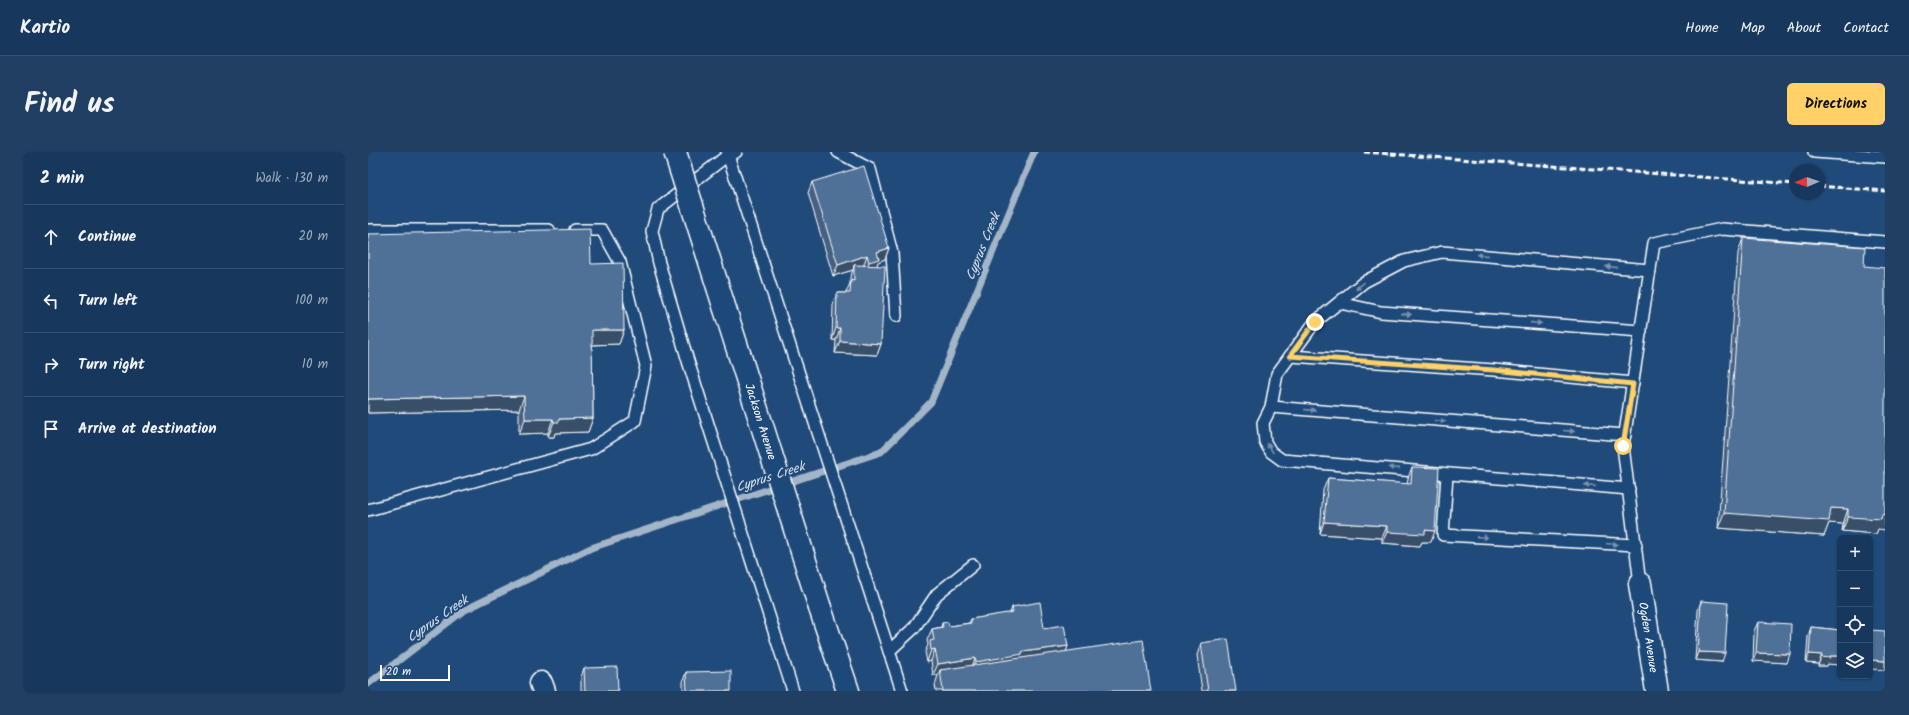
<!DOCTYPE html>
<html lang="en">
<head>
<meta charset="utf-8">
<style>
  body { margin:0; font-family:Kalam,sans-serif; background:#203f62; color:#f1f3f6 }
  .controls { position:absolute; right:12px; bottom:12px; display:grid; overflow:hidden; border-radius:6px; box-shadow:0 1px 3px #0004 }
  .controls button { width:36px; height:36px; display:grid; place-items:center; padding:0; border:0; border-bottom:1px solid #365272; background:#17385c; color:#f1f3f6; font:20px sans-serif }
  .compass { position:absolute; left:1421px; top:12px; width:36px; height:36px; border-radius:50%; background:#17385c; box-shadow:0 1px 3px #0004; rotate:268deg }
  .scale { position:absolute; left:12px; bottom:10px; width:70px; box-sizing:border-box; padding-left:4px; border:2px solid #fff; border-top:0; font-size:11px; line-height:14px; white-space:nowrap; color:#fff; -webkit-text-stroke:3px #1f4a7a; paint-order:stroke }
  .stop { position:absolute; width:12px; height:12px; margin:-9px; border:3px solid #ffd166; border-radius:50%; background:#fff }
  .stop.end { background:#ffd166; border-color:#fff; box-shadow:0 1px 4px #0008 }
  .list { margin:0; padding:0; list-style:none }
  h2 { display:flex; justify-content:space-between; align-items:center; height:52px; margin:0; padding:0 16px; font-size:17px }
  h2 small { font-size:13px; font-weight:400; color:#9eacbb }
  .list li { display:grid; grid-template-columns:26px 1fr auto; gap:12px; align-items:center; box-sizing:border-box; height:64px; padding:0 16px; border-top:1px solid #365272 }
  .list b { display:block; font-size:15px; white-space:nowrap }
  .list em { font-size:13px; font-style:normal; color:#9eacbb }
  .icon { flex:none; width:22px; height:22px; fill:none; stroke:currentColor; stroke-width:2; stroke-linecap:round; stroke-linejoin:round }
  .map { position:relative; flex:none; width:1517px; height:539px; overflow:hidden; border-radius:6px }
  header { display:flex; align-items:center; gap:24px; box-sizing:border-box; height:56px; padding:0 20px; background:#17385c; border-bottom:1px solid #365272 }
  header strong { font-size:19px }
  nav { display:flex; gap:22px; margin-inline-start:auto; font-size:14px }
  .intro { display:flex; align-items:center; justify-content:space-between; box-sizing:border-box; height:96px; padding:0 24px }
  h1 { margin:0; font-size:28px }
  .button { padding:10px 18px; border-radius:6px; background:#ffd166; color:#111; font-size:14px; font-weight:700 }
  main { display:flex; gap:24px; padding:0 24px }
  aside { flex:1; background:#17385c; border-radius:6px; box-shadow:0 1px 3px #0004 }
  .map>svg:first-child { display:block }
</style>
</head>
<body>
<header>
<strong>Kartio</strong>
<nav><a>Home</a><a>Map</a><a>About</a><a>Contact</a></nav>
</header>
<div class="intro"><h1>Find us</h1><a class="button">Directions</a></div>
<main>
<aside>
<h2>2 min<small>Walk · 130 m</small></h2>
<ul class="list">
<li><svg class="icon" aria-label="ahead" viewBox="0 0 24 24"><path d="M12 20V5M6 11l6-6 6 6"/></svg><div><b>Continue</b></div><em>20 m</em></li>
<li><svg class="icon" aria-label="left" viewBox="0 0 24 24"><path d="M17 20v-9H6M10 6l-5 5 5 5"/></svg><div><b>Turn left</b></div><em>100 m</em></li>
<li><svg class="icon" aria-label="right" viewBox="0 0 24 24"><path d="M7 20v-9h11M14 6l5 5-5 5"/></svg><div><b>Turn right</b></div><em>10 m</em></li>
<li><svg class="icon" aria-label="arrive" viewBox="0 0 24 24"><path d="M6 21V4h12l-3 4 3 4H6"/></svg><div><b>Arrive at destination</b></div></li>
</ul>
</aside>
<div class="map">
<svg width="1517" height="539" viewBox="0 0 1517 539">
  <rect width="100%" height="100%" fill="#1f4a7a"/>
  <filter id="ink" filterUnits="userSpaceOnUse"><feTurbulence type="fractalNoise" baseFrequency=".025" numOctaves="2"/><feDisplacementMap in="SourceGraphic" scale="8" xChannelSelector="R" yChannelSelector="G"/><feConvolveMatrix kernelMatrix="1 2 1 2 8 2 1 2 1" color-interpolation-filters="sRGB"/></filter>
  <g filter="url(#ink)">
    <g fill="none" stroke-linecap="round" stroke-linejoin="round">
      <path stroke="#a3b5c8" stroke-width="7" d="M0,532L95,459L223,396L513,300L563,250L666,0"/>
      <g stroke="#fff" stroke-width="14">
        <g id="lane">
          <path d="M359,0L534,539"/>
          <path d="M368,0L360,3L290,57L284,79L291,111L320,209L425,539"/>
          <path d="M470,0L502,17L524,101L528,164"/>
          <path d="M1446,0L1517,5"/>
          <path d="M0,78H181"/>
          <path d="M972,151L1013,160L1273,179"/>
          <path d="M922,204L1126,218L1265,231"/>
          <path d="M903,255L1257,283"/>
          <path d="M1079,323L1075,383L1268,393"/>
          <path d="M1261,337L914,308L903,300L897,290L895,271L903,255L909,222L947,170L996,130L1036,109L1074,100L1282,118"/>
          <path d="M0,358L223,297L267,269L278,214L252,110L234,78H207"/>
          <path d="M1272,432L1255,294L1286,91L1354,77L1517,90"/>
          <path d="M521,499L546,476L569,442L605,413"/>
        </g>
      </g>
      <g stroke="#fff" stroke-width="25">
        <g id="street">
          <path id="s1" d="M1272,432L1289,539"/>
          <path d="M173,531L176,539"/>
        </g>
      </g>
      <g stroke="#fff" stroke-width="25">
        <path id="primary" d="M452,456L480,539"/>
      </g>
      <use href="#lane" stroke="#1f4a7a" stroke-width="11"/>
      <use href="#street" stroke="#1f4a7a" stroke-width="22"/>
      <use href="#primary" stroke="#1f4a7a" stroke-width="22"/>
      <g stroke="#fff" stroke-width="3" stroke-dasharray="6 3" stroke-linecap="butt">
        <path d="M996,0L1427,32"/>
        <path d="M1451,34L1517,39"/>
      </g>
      <g stroke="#fff" stroke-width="25" stroke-linecap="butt">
        <g id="primary-bridge">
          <path id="s2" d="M307,0L452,456"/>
        </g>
      </g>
      <use href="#primary-bridge" stroke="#1f4a7a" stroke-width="22"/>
    </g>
    <g fill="#456182" stroke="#fff">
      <path d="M444,30L521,96L517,107L510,110L508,114L513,192L509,203L467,201L468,188H464L465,153L469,141H478L482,131V125L485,118L465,124L440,41Z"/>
      <path d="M0,82L223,112L256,178L251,192L224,193L225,266L220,280L187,281L186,285H180V281L151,282V258L0,261Z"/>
      <path d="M1375,86L1496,114L1510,377L1508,382L1474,379L1475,372L1461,371L1456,384L1350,376L1370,101Z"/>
      <path d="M1044,315L1063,390H1054L1052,394L1014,391V386L952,382L955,338L960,326L1039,332L1040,326Z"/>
      <path d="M1333,449L1354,510L1327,508L1330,458Z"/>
      <path d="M644,455L676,476L700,494L698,499L783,539H568L567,533L570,523H565L563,509L559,510L557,500L560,493L559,488L564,477L573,475L574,471L581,474L601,471L603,467L642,461Z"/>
      <path d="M1390,470L1419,511L1385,509L1386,479Z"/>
      <path d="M1443,475L1472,478V513L1459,512L1458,514H1450L1451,512L1438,511L1440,484Z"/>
      <path d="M833,491L868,539H834L829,503Z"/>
      <path d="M216,516L250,539H213V525Z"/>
      <path d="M318,520L363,539H315V529Z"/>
    </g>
    <g fill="#384f6a" stroke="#fff">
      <path d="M521,96L517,107L510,110L507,119L497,122L501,110L509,100Z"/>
      <path d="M499,103L495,115L486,113L485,118L465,124L470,113Z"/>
      <path d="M468,176H472L468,188H464Z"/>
      <path d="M224,178H256L251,192L219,193Z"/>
      <path d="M472,189L513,192L509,203L467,201Z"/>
      <path d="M156,244L151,258L0,261V247Z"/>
      <path d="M225,266L220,280L187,281L186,285H180L186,270L191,267Z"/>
      <path d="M157,267H185L180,281L151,282Z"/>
      <path d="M1463,356L1480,357L1475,372L1461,371L1456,384L1350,376L1356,361Z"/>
      <path d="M1514,362L1517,363V378L1510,377L1508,382L1474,379L1480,365Z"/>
      <path d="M956,370L1019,374L1014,386L952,382Z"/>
      <path d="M1057,378L1067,379L1063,390H1054L1052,394L1014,391L1019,380Z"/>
      <path d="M700,494L696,506L604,522L608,510L654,500Z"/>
      <path d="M567,497L563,509L559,510L563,498Z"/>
      <path d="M1330,500L1357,501L1354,510L1327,508Z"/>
      <path d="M1388,501L1422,502L1419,511L1385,509Z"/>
      <path d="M1441,502L1454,503L1451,512L1438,511Z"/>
      <path d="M1462,504H1472V513L1459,512L1458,514H1450L1453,505Z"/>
      <path d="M607,506L603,518H572L570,523H565L570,512Z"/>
      <path d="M1502,508L1517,509V518L1502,517Z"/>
    </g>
    <g fill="#507197" stroke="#fff">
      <path d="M496,14L521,96L509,100L511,107L501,110L499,103L470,113L444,30Z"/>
      <path d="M222,77L223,112L255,111L256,178H224L225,266L191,267V270H186L185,267H157L156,244L0,247V82Z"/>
      <path d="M1375,86L1497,95L1496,114L1517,116V363L1514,362L1513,367L1480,365V357L1463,356L1461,369L1356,361Z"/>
      <path d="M486,113L517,114L513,192L472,189V176H468L469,141H482L483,128L486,129Z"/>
      <path d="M1044,315L1071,316L1067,379L1057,378V382L1019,380V374L956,370L960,326L1043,332Z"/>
      <path d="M1333,449L1360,451L1357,501L1330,500Z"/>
      <path d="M672,450L676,476L696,473L700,494L654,500L655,502L608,510L607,506L570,512L567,497L563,498L562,489L566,488L564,477L575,475L574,471L580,470L581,474L603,471V467L645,460L644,455Z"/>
      <path d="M1390,470L1423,472L1422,502L1388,501Z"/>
      <path d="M1443,475L1472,478V504H1462V506L1453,505L1454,503L1441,502Z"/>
      <path d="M1502,478L1517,479V509L1502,508Z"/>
      <path d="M860,487L868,539H840L833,491Z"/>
      <path d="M775,488L783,539H575L572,518Z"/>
      <path d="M249,515L250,539H217L216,516Z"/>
      <path d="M363,519V539H319L318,520Z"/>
    </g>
    <defs><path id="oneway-solid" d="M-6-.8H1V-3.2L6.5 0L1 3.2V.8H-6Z"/></defs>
    <g fill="#7992af">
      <use href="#oneway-solid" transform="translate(1114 103) rotate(-175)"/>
      <use href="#oneway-solid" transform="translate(1243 115) rotate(-175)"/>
      <use href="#oneway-solid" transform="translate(992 134) rotate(140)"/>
      <use href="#oneway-solid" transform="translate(1038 162) rotate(4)"/>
      <use href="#oneway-solid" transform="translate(1168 171) rotate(4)"/>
      <use href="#oneway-solid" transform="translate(942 258) rotate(5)"/>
      <use href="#oneway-solid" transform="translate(1072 269) rotate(5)"/>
      <use href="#oneway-solid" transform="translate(1201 279) rotate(5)"/>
      <use href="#oneway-solid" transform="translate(902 296) rotate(-124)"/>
      <use href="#oneway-solid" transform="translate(1026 316) rotate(-176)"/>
      <use href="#oneway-solid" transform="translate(1222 334) rotate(-176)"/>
      <use href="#oneway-solid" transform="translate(1114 385) rotate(3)"/>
      <use href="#oneway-solid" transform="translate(1244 392) rotate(3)"/>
    </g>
  </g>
  <g fill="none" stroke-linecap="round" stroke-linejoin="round" filter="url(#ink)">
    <path stroke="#ffd166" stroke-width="5" d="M947,170L922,204L1126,218L1265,232L1255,294"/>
  </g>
  <g text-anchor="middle" stroke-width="4" stroke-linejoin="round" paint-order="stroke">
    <g font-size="12" fill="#fff" stroke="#1f4a7a">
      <text dy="4" stroke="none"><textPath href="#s2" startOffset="283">Jackson Avenue</textPath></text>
      <text dy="4" stroke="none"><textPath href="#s1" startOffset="54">Ogden Avenue</textPath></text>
    </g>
    <g font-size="13" font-style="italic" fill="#d8e0e8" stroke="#1f4a7a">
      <text transform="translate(614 94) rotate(-68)" y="5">Cyprus Creek</text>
      <text transform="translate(402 324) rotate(-18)" y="5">Cyprus Creek</text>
      <text transform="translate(69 466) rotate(-35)" y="5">Cyprus Creek</text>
    </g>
  </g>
</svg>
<div class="controls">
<button>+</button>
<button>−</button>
<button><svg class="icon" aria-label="locate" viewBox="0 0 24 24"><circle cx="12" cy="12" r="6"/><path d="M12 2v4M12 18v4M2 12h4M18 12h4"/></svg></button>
<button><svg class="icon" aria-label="layers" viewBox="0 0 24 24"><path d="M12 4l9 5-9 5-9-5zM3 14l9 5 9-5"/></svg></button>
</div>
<svg class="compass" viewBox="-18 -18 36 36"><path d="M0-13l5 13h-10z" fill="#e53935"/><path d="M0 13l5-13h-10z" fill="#9eacbb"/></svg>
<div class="scale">20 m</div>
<div class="stop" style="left:1255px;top:294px"></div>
<div class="stop end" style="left:947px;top:170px"></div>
</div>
</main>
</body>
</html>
